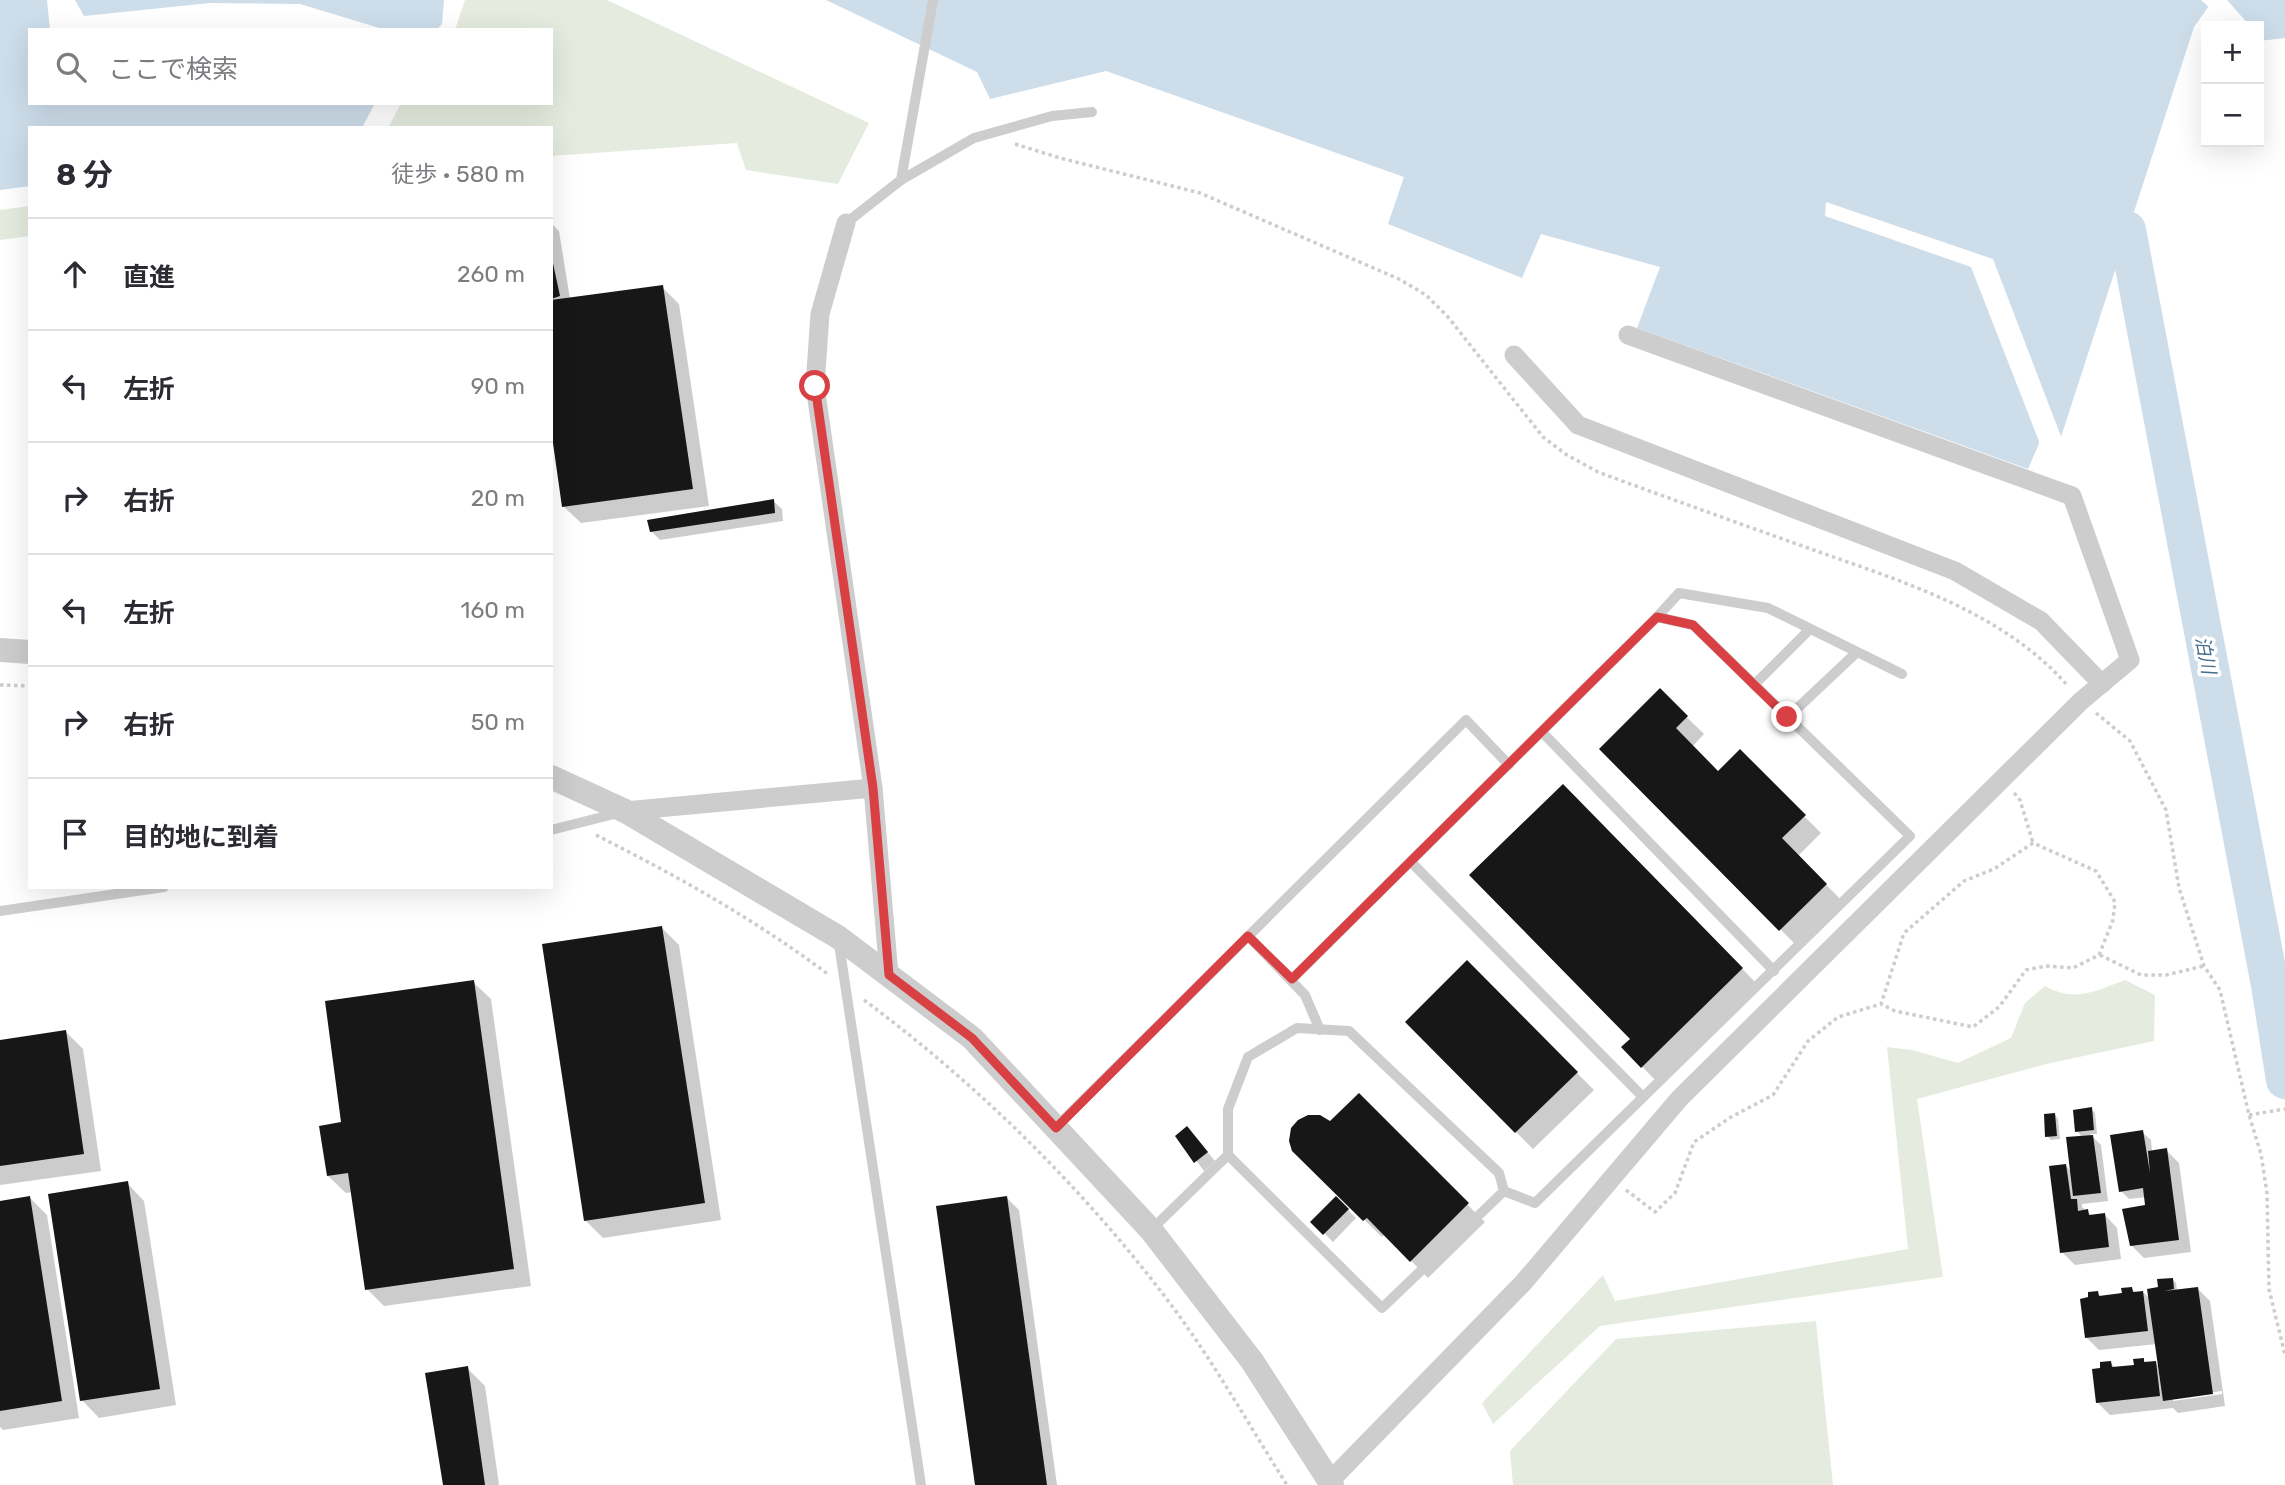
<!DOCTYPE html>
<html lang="ja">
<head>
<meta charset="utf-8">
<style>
  body { margin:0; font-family:Rubik,"Noto Sans JP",sans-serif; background:#f2f2f3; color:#2b2b33 }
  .controls { position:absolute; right:21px; top:21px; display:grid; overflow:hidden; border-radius:0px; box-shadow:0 7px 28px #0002 }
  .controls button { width:63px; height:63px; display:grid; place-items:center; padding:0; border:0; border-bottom:2px solid #e1e1e2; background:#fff; color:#2b2b33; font:35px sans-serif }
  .stop { position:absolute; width:21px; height:21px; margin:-16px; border:5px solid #d94043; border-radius:50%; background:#fff }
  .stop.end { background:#d94043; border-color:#fff; box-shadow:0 2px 7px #0008 }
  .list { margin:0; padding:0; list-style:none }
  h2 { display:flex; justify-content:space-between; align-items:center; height:91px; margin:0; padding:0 28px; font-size:30px }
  h2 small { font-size:23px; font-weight:400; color:#7c7c81 }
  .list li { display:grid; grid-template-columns:46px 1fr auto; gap:21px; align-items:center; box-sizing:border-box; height:112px; padding:0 28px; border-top:2px solid #e1e1e2 }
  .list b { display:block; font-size:26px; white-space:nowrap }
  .list em { font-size:23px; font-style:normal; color:#7c7c81 }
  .icon { flex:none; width:38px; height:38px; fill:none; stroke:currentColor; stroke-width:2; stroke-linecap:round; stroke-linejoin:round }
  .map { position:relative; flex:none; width:2285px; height:1485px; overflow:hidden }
  .search { position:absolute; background:#fff; box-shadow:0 7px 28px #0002; left:28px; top:28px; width:525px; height:77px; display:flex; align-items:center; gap:18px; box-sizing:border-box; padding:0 24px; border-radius:0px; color:#7c7c81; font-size:26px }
  .panel { position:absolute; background:#fff; box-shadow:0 7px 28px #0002; left:28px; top:126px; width:525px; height:763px; border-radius:0px }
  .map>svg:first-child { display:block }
</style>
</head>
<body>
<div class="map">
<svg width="2285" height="1485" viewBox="0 0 2285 1485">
  <rect width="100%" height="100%" fill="#fff"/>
  <g fill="#e5ecdf">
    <path d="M465,0H607L869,123L838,184L746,170L737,143L551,156V128H388L401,103H551V30H455Z"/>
    <path d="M30,206V236L0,240V210Z"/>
    <path d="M2125,980L2155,995L2154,1041L2046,1064L1917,1099L1943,1277L1600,1326L1493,1424L1482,1403L1603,1275L1615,1301L1908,1249L1887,1047L1912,1050L1958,1063L2011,1038L2025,1003L2045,986C2075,1003 2095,991 2125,980Z"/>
    <path d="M1816,1321L1833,1485H1513L1510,1451L1616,1339Z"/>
  </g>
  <g fill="#cdddea">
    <path d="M0,0H47L50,30H30V103H375L362,128H30V186L0,190Z"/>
    <path d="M75,0H444L442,24L436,30H386L300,4L210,3L84,16Z"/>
    <path d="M826,0H2285V38L2259,41V26H2234L2211,3L2194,27L2061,437L2040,441L2028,469L1637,328L1660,267L1541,234L1522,278L1388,224L1404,177L1106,71L990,99L977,72Z"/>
  </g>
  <g fill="#fff">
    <path d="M2201,0H2227L2250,26H2229Z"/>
    <path d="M1826,202L1993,259L2062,439L2040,444L1971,267L1825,216Z"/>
  </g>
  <g fill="#0003" fill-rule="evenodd">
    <path d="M551,223L559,231L570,299L662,287L679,304L709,506L581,523L563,506L551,415Z"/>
    <path d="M773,501L782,509L783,521L660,540L651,531Z"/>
    <path d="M1660,691L1704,734L1692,747L1718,773L1740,752L1821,833L1798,856L1843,902L1798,947L1601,749Z"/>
    <path d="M1563,786L1759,986L1659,1084L1623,1047L1632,1039Z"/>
    <path d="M662,928L679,945L721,1220L603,1238L586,1221Z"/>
    <path d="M1467,963L1594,1090L1533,1149L1407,1022Z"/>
    <path d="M473,982L491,999L531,1286L384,1306L367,1289L353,1192L346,1193L328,1176L343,1123Z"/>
    <path d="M66,1032L83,1049L101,1171L0,1185V1041Z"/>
    <path d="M1358,1096L1485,1222L1428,1278L1385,1234L1382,1237L1293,1150L1330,1123Z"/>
    <path d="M2091,1109L2095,1113L2097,1134H2090L2101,1145L2108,1201L2082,1204V1207L2092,1216L2105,1215L2117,1228L2121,1259L2075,1265L2062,1252L2066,1166L2072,1172L2083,1138L2077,1131Z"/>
    <path d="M2055,1115L2058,1119L2060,1139L2051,1140L2047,1136Z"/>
    <path d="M2142,1132L2151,1140L2152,1152L2166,1150L2179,1163L2191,1252L2144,1258L2131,1245L2147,1207L2146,1197L2129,1199L2121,1191Z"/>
    <path d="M1178,1136L1195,1137L1215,1161L1204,1171Z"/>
    <path d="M127,1183L144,1201L176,1405L99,1418L82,1400Z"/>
    <path d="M1006,1197L1019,1210L1057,1485H977Z"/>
    <path d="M30,1198L47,1215L79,1418L3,1430L0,1427V1203Z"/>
    <path d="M1336,1198L1356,1218L1333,1242L1313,1222Z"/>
    <path d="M2172,1279L2176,1283L2177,1291L2197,1288L2210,1301L2225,1406L2178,1413L2173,1408L2110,1415L2097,1402L2102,1370L2111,1363L2116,1369L2136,1366L2143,1360L2147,1363L2155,1362L2160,1368L2157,1344L2099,1350L2086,1337L2097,1293L2102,1297L2124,1295L2131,1288L2136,1293L2143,1292L2151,1300L2156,1289ZM2222,1391V1394L2173,1401V1398Z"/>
    <path d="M467,1368L485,1386L499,1485H444Z"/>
  </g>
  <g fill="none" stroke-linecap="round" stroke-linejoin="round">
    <path stroke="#cdddea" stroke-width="38" d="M2127,230L2270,985L2285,1080"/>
  </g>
  <g fill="#171717">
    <path d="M551,254L560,296L551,299Z"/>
    <path d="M663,285L693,489L562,507L551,429V300Z"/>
    <path d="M774,499L775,513L650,532L647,520Z"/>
    <path d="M1660,688L1688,716L1676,728L1718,771L1740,749L1806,815L1782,838L1827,884L1779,931L1599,749Z"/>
    <path d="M1563,784L1743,968L1641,1068L1621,1047L1630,1039L1469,875Z"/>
    <path d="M662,926L705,1203L584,1221L542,944Z"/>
    <path d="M1467,960L1578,1072L1515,1133L1405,1022Z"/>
    <path d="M474,980L514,1269L365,1290L348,1173L327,1176L319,1126L341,1122L325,1001Z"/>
    <path d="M66,1030L84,1154L0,1166V1040Z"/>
    <path d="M1359,1093L1469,1203L1410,1262L1367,1218L1363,1221L1292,1151L1289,1141L1291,1128L1298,1120L1308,1115H1320L1330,1121Z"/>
    <path d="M2092,1107L2094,1130L2075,1132L2073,1110Z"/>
    <path d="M2055,1113L2057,1136L2045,1137L2044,1114Z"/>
    <path d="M1187,1126L1208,1152L1194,1163L1175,1136Z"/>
    <path d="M2143,1130L2150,1173L2148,1151L2167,1148L2179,1240L2130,1246L2122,1209L2145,1205L2143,1188L2119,1192L2110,1135Z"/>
    <path d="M2093,1135L2101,1193L2073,1196L2066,1137Z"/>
    <path d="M2066,1164L2071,1199H2077L2078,1211L2088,1209L2089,1215L2105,1213L2109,1247L2060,1253L2049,1166Z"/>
    <path d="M128,1181L160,1389L80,1401L48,1194Z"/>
    <path d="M30,1196L62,1401L0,1411V1201Z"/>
    <path d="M1007,1196L1047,1485H975L936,1206Z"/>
    <path d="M1336,1196L1349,1209L1323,1235L1310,1222Z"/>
    <path d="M2173,1278L2174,1289L2164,1291L2198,1287L2213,1394L2163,1401L2147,1289L2158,1287L2157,1279Z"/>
    <path d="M2132,1287L2133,1292L2143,1291L2148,1331L2085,1338L2080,1299L2088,1297V1292L2098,1291L2099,1296L2122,1293L2121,1288Z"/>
    <path d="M2144,1358V1362L2156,1361L2160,1396L2096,1403L2092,1369L2100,1368V1362L2111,1361L2112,1367L2134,1365L2133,1359Z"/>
    <path d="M468,1366L485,1485H443L425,1373Z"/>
  </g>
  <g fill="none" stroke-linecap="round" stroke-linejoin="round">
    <g stroke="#cdcdcd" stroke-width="3.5" stroke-dasharray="3.5 3.5" stroke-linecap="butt">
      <path d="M1015,144L1060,158L1200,193L1399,279L1426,295L1448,317L1543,437L1567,455L1598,472C1668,498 1738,523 1808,548C1900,581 2001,610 2068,686"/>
      <path d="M0,685L30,686"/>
      <path d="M2096,713L2130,741L2166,810L2179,888L2204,966L2220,990L2249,1115L2261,1154L2267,1193L2269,1289L2285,1355"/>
      <path d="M2014,793L2020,800L2033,843"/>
      <path d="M596,835C677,876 756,920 829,975"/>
      <path d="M2100,955L2141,975H2166L2204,966"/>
      <path d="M864,1000C977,1084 1080,1185 1166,1298C1211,1357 1247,1422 1287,1485"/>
      <path d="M2249,1115L2285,1109"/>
      <path d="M1626,1190L1655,1212L1675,1193L1694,1142L1731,1117L1773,1095L1808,1041L1838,1017L1881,1004L1904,933L1964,881L1994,869L2033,843L2096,871L2115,902L2113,920L2099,955L2073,968L2046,966L2026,970L1999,1007L1973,1027L1895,1011L1881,1004"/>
    </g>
    <g stroke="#cdcdcd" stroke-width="10">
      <path d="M901,180L974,138L1052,116L1092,112"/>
      <path d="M846,223L901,180L933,0"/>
      <path d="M1754,685L1810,629"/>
      <path d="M1788,717L1856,653"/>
      <path d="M1542,732L1774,971"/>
      <path d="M551,830L618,813"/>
      <path d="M1411,862L1643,1097"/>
      <path d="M0,911L164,887"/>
      <path d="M1248,936L1305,995L1320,1030"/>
      <path d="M839,944L921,1485"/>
      <path d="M1292,979L1657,617L1679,593L1768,608L1902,674"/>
      <path d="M1297,1028L1349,1031L1499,1173L1504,1191L1382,1308L1228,1155V1109L1248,1057Z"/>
      <path d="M1056,1127L1466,720L1509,765"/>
      <path d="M1504,1191L1535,1203L1910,836L1693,625L1657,617"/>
      <path d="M1151,1230L1228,1155"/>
    </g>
    <g stroke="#cdcdcd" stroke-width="19">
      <path d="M846,223L820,314L815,386L873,788L889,975"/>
      <path d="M1514,355L1578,425L1955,571L2041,621L2102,684"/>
      <path d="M625,811L873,788"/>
      <path d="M1330,1481L1523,1283L1679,1099L2081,701L2130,660L2072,496L1628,335"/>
    </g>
    <g stroke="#cdcdcd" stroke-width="24">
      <path d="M0,650L30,652"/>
      <path d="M551,777L625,811L838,937L972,1038L1151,1230L1252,1361L1332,1485"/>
    </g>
  </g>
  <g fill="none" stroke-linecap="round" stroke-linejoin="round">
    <path stroke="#d94043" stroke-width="9" d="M815,386L873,788L889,975L972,1038L1056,1128L1248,936L1292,979L1657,617L1693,625L1787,717"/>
  </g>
  <g text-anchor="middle" stroke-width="7" stroke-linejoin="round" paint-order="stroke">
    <g font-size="19" font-style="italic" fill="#436c8c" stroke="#fff">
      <text transform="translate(2206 655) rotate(79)" y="7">泊川</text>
    </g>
  </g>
</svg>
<div class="controls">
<button>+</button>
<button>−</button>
</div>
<div class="stop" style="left:815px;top:386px"></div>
<div class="stop end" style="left:1787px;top:717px"></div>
<div class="search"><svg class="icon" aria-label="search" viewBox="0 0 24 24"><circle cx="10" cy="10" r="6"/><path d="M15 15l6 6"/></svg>ここで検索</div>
<section class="panel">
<h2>8 分<small>徒歩 · 580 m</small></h2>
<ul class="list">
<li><svg class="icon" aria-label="ahead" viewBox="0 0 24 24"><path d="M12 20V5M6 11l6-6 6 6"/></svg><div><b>直進</b></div><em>260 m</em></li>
<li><svg class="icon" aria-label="left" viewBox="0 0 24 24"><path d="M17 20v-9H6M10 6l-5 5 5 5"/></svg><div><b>左折</b></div><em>90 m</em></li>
<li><svg class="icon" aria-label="right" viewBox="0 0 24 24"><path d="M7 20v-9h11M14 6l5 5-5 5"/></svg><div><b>右折</b></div><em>20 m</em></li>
<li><svg class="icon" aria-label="left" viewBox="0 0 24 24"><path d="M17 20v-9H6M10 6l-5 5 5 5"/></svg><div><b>左折</b></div><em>160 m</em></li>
<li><svg class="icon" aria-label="right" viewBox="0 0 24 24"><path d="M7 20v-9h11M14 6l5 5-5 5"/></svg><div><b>右折</b></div><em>50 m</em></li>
<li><svg class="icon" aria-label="arrive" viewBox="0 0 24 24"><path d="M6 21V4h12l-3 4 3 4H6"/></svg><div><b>目的地に到着</b></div></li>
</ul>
</section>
</div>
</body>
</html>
